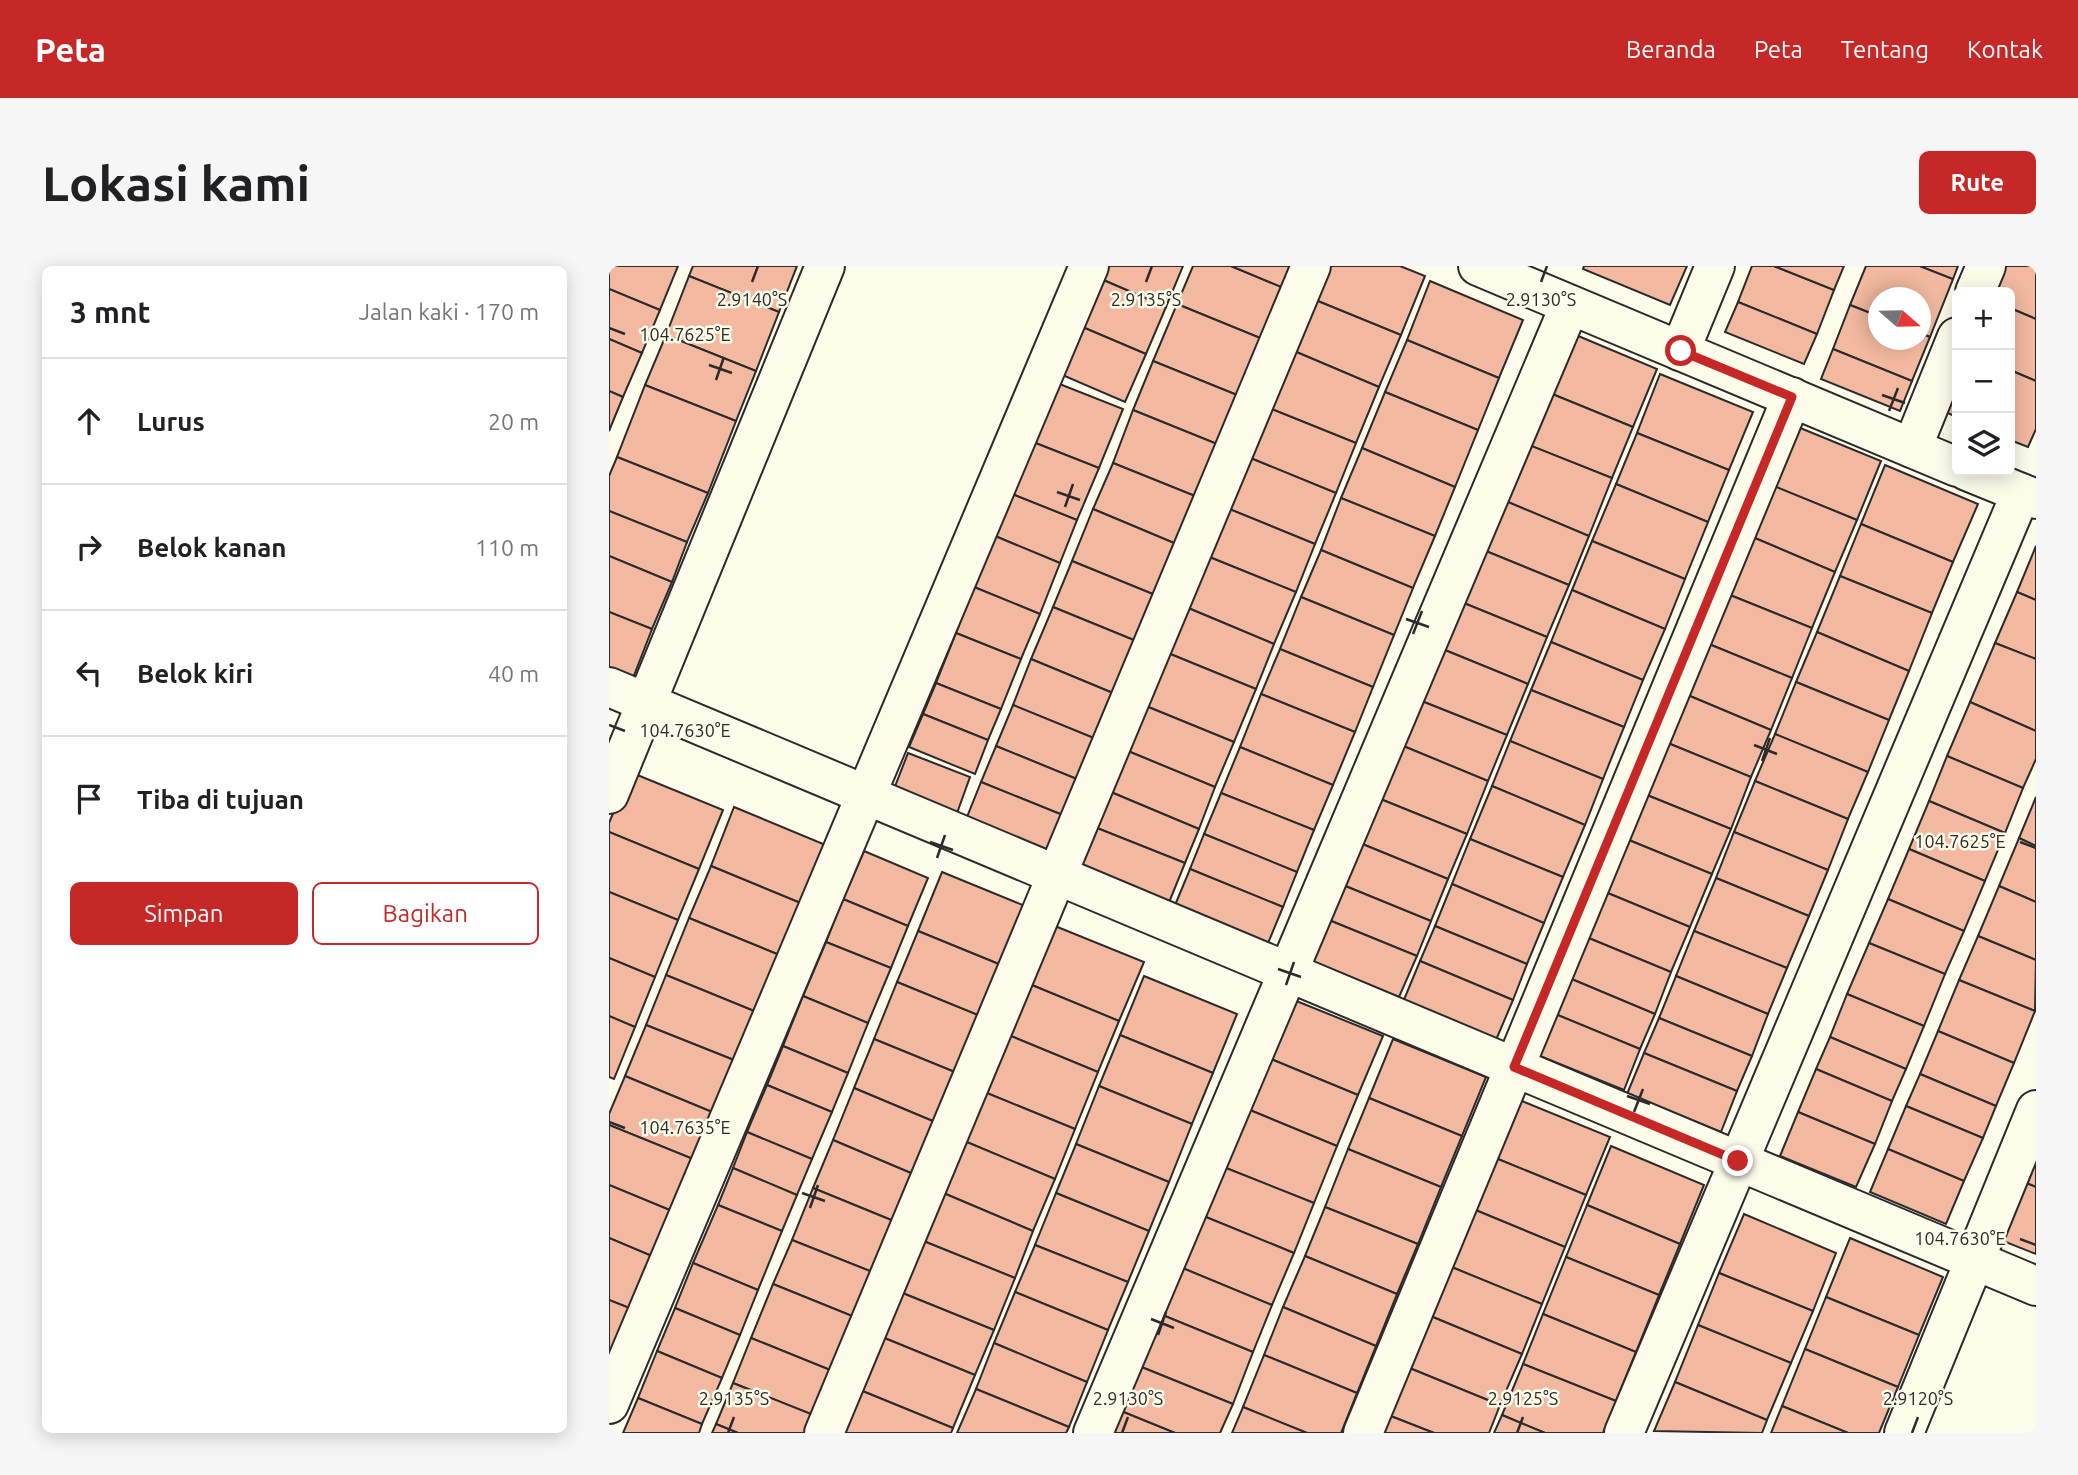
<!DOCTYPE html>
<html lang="id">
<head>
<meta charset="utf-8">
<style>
  body { margin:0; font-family:Ubuntu,sans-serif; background:#f6f6f6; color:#202124 }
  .controls { position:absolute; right:21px; top:21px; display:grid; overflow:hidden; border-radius:10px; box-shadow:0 4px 18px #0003 }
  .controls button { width:63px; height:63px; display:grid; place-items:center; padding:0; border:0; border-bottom:2px solid #e0e0e0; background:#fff; color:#202124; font:35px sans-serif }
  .compass { position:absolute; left:1259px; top:21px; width:63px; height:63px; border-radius:50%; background:#fff; box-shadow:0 4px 18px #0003; rotate:110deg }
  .stop { position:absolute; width:21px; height:21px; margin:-16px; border:5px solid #c62828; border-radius:50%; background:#fff }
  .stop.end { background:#c62828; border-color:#fff; box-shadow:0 2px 7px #0008 }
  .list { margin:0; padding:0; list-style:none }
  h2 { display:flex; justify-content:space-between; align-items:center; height:91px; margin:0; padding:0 28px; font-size:30px }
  h2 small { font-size:23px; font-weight:400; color:#757577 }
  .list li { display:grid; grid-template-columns:46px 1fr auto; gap:21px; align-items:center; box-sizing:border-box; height:126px; padding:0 28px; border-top:2px solid #e0e0e0 }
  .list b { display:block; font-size:26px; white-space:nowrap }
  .list em { font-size:23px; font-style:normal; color:#757577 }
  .actions { display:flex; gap:14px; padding:21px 28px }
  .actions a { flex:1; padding:16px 0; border:2px solid #c62828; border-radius:10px; text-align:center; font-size:24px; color:#c62828 }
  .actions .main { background:#c62828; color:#fff }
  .icon { flex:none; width:38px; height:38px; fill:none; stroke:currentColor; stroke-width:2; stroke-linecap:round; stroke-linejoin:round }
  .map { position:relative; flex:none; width:1427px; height:1167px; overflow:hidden; border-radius:10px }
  header { display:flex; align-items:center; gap:42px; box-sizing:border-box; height:98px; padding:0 35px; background:#c62828; color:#fff }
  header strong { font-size:33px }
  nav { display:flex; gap:38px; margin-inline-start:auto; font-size:24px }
  .intro { display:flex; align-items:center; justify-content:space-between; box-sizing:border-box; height:168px; padding:0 42px }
  h1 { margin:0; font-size:49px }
  .button { padding:18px 32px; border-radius:10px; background:#c62828; color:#fff; font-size:24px; font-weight:700 }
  main { display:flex; gap:42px; padding:0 42px }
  aside { flex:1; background:#fff; border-radius:10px; box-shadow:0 4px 18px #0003 }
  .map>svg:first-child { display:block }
</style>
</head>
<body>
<header>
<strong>Peta</strong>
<nav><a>Beranda</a><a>Peta</a><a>Tentang</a><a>Kontak</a></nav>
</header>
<div class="intro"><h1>Lokasi kami</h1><a class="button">Rute</a></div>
<main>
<aside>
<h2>3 mnt<small>Jalan kaki · 170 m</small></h2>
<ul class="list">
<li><svg class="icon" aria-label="ahead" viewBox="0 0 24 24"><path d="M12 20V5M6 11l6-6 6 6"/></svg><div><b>Lurus</b></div><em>20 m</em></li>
<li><svg class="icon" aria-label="right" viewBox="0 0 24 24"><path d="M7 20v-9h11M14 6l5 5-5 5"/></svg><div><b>Belok kanan</b></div><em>110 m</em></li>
<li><svg class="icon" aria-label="left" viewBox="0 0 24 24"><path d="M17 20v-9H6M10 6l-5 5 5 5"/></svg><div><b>Belok kiri</b></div><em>40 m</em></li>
<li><svg class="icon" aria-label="arrive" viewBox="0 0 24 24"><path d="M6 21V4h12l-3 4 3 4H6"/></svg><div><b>Tiba di tujuan</b></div></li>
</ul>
<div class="actions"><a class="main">Simpan</a><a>Bagikan</a></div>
</aside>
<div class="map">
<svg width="1427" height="1167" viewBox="0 0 1427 1167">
  <rect width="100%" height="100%" fill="#fdfbea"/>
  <g fill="#f2b8a0" stroke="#2b2b2b" stroke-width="2">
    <path d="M0,0H69L51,44L0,23Z"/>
    <path d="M84,0H188L170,46L80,10Z"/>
    <path d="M489,0H574L557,41L485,10Z"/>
    <path d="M584,0H622L682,25L661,76L568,38Z"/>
    <path d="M622,0H692L682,25Z"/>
    <path d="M711,0H791L816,10L792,69L699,31Z"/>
    <path d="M975,0H1078L1061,39L974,3Z"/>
    <path d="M1143,0H1165L1225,24L1208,68L1129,36Z"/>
    <path d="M1165,0H1235L1225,24Z"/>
    <path d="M1257,0H1311L1344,13L1321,71L1311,67V32H1269V50L1241,39Z"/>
    <path d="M1311,0H1349L1344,13Z"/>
    <path d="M1383,0H1427V53L1401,42V26H1373Z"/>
    <path d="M80,10L170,46L147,105L57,69Z"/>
    <path d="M485,10L557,41L537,88L464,57Z"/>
    <path d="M821,15L914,54L890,112L798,74Z"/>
    <path d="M0,23L51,44L33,87L0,73Z"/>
    <path d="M699,31L792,69L770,121L678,82Z"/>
    <path d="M1129,36L1208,68L1195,98L1116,66Z"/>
    <path d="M568,38L661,76L638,133L544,95Z"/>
    <path d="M1241,39L1269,50V74H1311V67L1321,71L1303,115L1224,83Z"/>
    <path d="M1401,42L1427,53V115L1401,104Z"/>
    <path d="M464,57L537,88L516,136L444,105Z"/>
    <path d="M955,64L1048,103L1024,161L931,123Z"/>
    <path d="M57,69L147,105L127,155L36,119Z"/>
    <path d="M0,73L33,87L14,131L0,125Z"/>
    <path d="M798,74L890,112L869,164L776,126Z"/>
    <path d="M678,82L770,121L747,177L655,140Z"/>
    <path d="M1224,83L1303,115L1291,145L1212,113Z"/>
    <path d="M1348,84V151L1324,141Z"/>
    <path d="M544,95L638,133L618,182L524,144Z"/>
    <path d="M1401,104L1427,115V163L1419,181L1401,174Z"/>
    <path d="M1051,108L1144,146L1120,204L1028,167Z"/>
    <path d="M448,117L514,143L490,202L424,176Z"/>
    <path d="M36,119L127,155L99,227L8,191Z"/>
    <path d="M931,123L1024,161L1003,212L910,175Z"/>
    <path d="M0,125L14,131L0,165Z"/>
    <path d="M776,126L869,164L846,221L753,182Z"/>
    <path d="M655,140L747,177L727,227L634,189Z"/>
    <path d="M524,144L618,182L596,234L504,197Z"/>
    <path d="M1179,157L1272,195L1248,254L1155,216Z"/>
    <path d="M1028,167L1120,204L1099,256L1007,218Z"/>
    <path d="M910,175L1003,212L980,270L887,231Z"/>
    <path d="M424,176L490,202L468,254L403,228Z"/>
    <path d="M753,182L846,221L826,270L732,232Z"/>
    <path d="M634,189L727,227L706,278L613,240Z"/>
    <path d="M8,191L99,227L78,276L0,245V210Z"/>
    <path d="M504,197L596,234L577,282L484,243Z"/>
    <path d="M1276,199L1369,238L1344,296L1252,258Z"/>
    <path d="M1155,216L1248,254L1226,306L1134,267Z"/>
    <path d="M1007,218L1099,256L1076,313L983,275Z"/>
    <path d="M403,228L468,254L451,297L386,270Z"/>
    <path d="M887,231L980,270L960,319L867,281Z"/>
    <path d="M732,232L826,270L804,322L712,284Z"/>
    <path d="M613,240L706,278L687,326L593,288Z"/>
    <path d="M484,243L577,282L556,333L463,295Z"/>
    <path d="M0,245L78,276L63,316L0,290Z"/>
    <path d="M1252,258L1344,296L1323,347L1231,310Z"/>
    <path d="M1134,267L1226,306L1203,362L1111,325Z"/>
    <path d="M386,270L451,297L431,348L365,321Z"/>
    <path d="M983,275L1076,313L1056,363L963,324Z"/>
    <path d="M1427,280V334L1408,326Z"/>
    <path d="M867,281L960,319L938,371L845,333Z"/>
    <path d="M712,284L804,322L785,369L692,331Z"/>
    <path d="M593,288L687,326L665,378L572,339Z"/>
    <path d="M0,290L63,316L43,363L0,346Z"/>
    <path d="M463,295L556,333L537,379L444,341Z"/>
    <path d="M1231,310L1323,347L1300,405L1208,366Z"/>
    <path d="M365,321L431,348L412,393L347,367Z"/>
    <path d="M963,324L1056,363L1034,414L942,376Z"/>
    <path d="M1111,325L1203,362L1183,412L1090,374Z"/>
    <path d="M1408,326L1427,334V393L1386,377Z"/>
    <path d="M692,331L785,369L764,421L671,383Z"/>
    <path d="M845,333L938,371L919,418L826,380Z"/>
    <path d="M572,339L665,378L647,423L554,385Z"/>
    <path d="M444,341L537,379L516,432L422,393Z"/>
    <path d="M0,346L43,363L24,412L0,402Z"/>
    <path d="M1208,366L1300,405L1280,454L1187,416Z"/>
    <path d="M347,367L412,393L392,443L327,417Z"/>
    <path d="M1090,374L1183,412L1162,464L1069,425Z"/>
    <path d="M942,376L1034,414L1015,461L922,424Z"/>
    <path d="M1386,377L1427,393V465L1361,436Z"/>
    <path d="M826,380L919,418L898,469L805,432Z"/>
    <path d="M671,383L764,421L746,466L652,428Z"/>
    <path d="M554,385L647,423L625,476L532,438Z"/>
    <path d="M422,393L516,432L497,477L404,439Z"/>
    <path d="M1187,416L1280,454L1259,506L1166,468Z"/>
    <path d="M327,417L392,443L379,474L314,448Z"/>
    <path d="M922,424L1015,461L994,513L901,475Z"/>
    <path d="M1069,425L1162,464L1142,511L1049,473Z"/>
    <path d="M652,428L746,466L724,519L631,481Z"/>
    <path d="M805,432L898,469L879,515L787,477Z"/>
    <path d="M1361,436L1427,465V493L1414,522L1338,490Z"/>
    <path d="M532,438L625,476L606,521L514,483Z"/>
    <path d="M404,439L497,477L480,518L387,480Z"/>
    <path d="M314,448L379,474L366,508L300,481Z"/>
    <path d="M1166,468L1259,506L1239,553L1146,515Z"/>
    <path d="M1049,473L1142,511L1122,563L1028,525Z"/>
    <path d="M901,475L994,513L976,559L883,520Z"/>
    <path d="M787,477L879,515L858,568L764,530Z"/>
    <path d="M387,480L480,518L466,554L372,516Z"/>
    <path d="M631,481L724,519L705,564L612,527Z"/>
    <path d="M514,483L606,521L590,563L497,524Z"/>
    <path d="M299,487L361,511L348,547L285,523Z"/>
    <path d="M1338,490L1414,522L1396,567L1320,535Z"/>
    <path d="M21,506L114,544L90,603L0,566V557Z"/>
    <path d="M1146,515L1239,553L1219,604L1125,566Z"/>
    <path d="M372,516L466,554L449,595L356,556Z"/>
    <path d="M883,520L976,559L954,611L861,573Z"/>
    <path d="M497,524L590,563L576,597L483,560Z"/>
    <path d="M1028,525L1122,563L1103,608L1010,570Z"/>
    <path d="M612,527L705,564L688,606L595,568Z"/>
    <path d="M764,530L858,568L839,613L746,575Z"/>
    <path d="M1427,531V580L1410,572Z"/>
    <path d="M1320,535L1396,567L1376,615L1300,583Z"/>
    <path d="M125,541L219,580L194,638L102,600Z"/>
    <path d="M483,560L576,597L559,639L465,601Z"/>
    <path d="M0,566L90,603L69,654L0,626Z"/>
    <path d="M1125,566L1219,604L1200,650L1107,612Z"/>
    <path d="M595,568L688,606L674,641L581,603Z"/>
    <path d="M1010,570L1103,608L1081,661L989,623Z"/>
    <path d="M1410,572L1427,580V636L1390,620Z"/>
    <path d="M861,573L954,611L935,657L843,618Z"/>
    <path d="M746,575L839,613L822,655L729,617Z"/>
    <path d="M1300,583L1376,615L1355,665L1279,633Z"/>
    <path d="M255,585L319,612L299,660L234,633Z"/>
    <path d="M102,600L194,638L173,690L80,652Z"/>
    <path d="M581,603L674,641L657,682L564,644Z"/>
    <path d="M333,606L426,644L402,703L309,665Z"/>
    <path d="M1107,612L1200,650L1178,702L1085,665Z"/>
    <path d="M729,617L822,655L808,690L715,652Z"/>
    <path d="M843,618L935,657L918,698L826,660Z"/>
    <path d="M1390,620L1427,636V694L1369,670Z"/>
    <path d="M989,623L1081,661L1062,706L970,668Z"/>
    <path d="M0,626L69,654L46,711L0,692Z"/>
    <path d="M234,633L299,660L282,702L217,676Z"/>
    <path d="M1279,633L1355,665L1336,708L1260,677Z"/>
    <path d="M80,652L173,690L150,747L57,709Z"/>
    <path d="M715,652L808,690L790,731L698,693Z"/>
    <path d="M441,658L535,696L510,755L418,717Z"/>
    <path d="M826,660L918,698L904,734L811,695Z"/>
    <path d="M309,665L402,703L381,754L288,716Z"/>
    <path d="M1085,665L1178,702L1159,748L1067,710Z"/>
    <path d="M970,668L1062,706L1046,748L953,709Z"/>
    <path d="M1369,670L1427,694L1426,745L1350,714Z"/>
    <path d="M217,676L282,702L259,757L194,730Z"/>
    <path d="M1260,677L1336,708L1315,760L1238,728Z"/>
    <path d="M0,692L46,711L26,761L0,750Z"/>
    <path d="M811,695L904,734L887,774L794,736Z"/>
    <path d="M57,709L150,747L130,796L37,759Z"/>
    <path d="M953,709L1046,748L1031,783L939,745Z"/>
    <path d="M535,710L628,748L604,807L511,769Z"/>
    <path d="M1067,710L1159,748L1143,790L1050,752Z"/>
    <path d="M1350,714L1426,745L1405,797L1329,765Z"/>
    <path d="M288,716L381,754L358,811L265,773Z"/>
    <path d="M418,717L510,755L489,806L397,768Z"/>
    <path d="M1238,728L1315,760L1297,803L1221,771Z"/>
    <path d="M194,730L259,757L239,807L174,780Z"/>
    <path d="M680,732L774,770L749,829L657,791Z"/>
    <path d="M939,745L1031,783L1015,824L921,786Z"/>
    <path d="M0,750L26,761L5,813L0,811Z"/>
    <path d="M1050,752L1143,790L1128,825L1035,787Z"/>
    <path d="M37,759L130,796L108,848L16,810Z"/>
    <path d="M1329,765L1405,797L1387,840L1311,808Z"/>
    <path d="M397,768L489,806L466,863L373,825Z"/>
    <path d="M511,769L604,807L583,858L490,820Z"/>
    <path d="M1221,771L1297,803L1283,835L1207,803Z"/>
    <path d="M265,773L358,811L338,861L245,822Z"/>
    <path d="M784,773L877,811L853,870L760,832Z"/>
    <path d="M174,780L239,807L223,846L158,819Z"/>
    <path d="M1035,787L1128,825L1112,866L1018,828Z"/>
    <path d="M657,791L749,829L728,880L636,842Z"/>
    <path d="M1207,803L1283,835L1266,878L1189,846Z"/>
    <path d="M1311,808L1387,840L1374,872L1297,840Z"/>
    <path d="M16,810L108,848L89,895L0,859V848Z"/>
    <path d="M158,819L223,846L203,893L138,866Z"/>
    <path d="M490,820L583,858L560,916L467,878Z"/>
    <path d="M245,822L338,861L316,913L224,874Z"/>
    <path d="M373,825L466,863L446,913L353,874Z"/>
    <path d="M760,832L853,870L832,921L739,883Z"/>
    <path d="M908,833L1001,871L977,929L884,891Z"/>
    <path d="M1297,840L1374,872L1355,915L1279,883Z"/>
    <path d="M636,842L728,880L705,937L612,900Z"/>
    <path d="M1189,846L1266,878L1247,921L1171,890Z"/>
    <path d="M0,859L89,895L68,947L0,919Z"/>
    <path d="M138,866L203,893L188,929L124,902Z"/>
    <path d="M224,874L316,913L297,960L204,922Z"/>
    <path d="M353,874L446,913L424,965L332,926Z"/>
    <path d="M467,878L560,916L540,965L447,927Z"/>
    <path d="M1427,878V921L1412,915Z"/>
    <path d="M1002,880L1095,919L1071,978L978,939Z"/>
    <path d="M739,883L832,921L809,978L716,941Z"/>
    <path d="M1279,883L1355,915L1337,958L1261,926Z"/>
    <path d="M884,891L977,929L956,981L864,943Z"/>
    <path d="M612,900L705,937L685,987L592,949Z"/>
    <path d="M124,902L188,929L173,965L109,939Z"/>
    <path d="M1412,915L1427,921V988L1389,973Z"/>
    <path d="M0,919L68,947L50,993L0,972Z"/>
    <path d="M204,922L297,960L276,1011L183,974Z"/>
    <path d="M332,926L424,965L406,1012L312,974Z"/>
    <path d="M447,927L540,965L519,1016L426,979Z"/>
    <path d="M109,939L173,965L149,1024L84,997Z"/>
    <path d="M978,939L1071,978L1050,1029L957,991Z"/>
    <path d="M716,941L809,978L788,1028L696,990Z"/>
    <path d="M864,943L956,981L933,1038L840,1000Z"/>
    <path d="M1135,948L1227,987L1204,1045L1110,1007Z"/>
    <path d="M592,949L685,987L663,1039L571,1001Z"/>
    <path d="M0,972L50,993L28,1045L0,1034Z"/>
    <path d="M1241,972L1334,1011L1310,1069L1217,1031Z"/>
    <path d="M183,974L276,1011L258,1056L164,1018Z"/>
    <path d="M312,974L406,1012L385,1064L291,1026Z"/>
    <path d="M426,979L519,1016L499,1064L406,1026Z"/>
    <path d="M696,990L788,1028L767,1080L674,1041Z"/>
    <path d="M957,991L1050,1029L1027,1086L934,1048Z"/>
    <path d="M84,997L149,1024L131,1069L66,1042Z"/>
    <path d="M840,1000L933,1038L913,1088L819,1049Z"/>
    <path d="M571,1001L663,1039L644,1086L551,1048Z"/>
    <path d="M1110,1007L1204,1045L1182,1097L1089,1059Z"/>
    <path d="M164,1018L258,1056L236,1110L142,1072Z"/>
    <path d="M291,1026L385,1064L366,1109L273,1071Z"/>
    <path d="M406,1026L499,1064L478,1116L385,1077Z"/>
    <path d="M1217,1031L1310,1069L1289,1121L1196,1083Z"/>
    <path d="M0,1034L28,1045L9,1091L0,1087Z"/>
    <path d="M674,1041L767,1080L748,1127L655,1089Z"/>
    <path d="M66,1042L131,1069L113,1112L48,1085Z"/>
    <path d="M551,1048L644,1086L624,1138L530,1100Z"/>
    <path d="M934,1048L1027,1086L1007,1135L914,1098Z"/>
    <path d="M819,1049L913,1088L891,1139L798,1101Z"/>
    <path d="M1089,1059L1182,1097L1158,1154L1066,1116Z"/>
    <path d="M273,1071L366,1109L344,1162L251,1124Z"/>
    <path d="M142,1072L236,1110L217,1154L124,1117Z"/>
    <path d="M385,1077L478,1116L460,1161L367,1123Z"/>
    <path d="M1196,1083L1289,1121L1270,1167H1239L1173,1140Z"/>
    <path d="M48,1085L113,1112L93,1158L29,1132Z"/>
    <path d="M655,1089L748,1127L732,1167H698L634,1141Z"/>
    <path d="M914,1098L1007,1135L994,1167H936L893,1149Z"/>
    <path d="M530,1100L624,1138L611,1167H566L512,1145Z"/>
    <path d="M798,1101L891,1139L880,1167H825L779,1149Z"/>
    <path d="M1066,1116L1158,1154L1153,1167L1045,1165Z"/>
    <path d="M124,1117L217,1154L212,1167H129L107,1158Z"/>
    <path d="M367,1123L460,1161L457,1167H348Z"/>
    <path d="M251,1124L344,1162L342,1167H233Z"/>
    <path d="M29,1132L93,1158L90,1167H14Z"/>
    <path d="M1173,1140L1239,1167H1162Z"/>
    <path d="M634,1141L698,1167H623Z"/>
    <path d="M512,1145L566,1167H503Z"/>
    <path d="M779,1149L825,1167H772Z"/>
    <path d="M893,1149L936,1167H885Z"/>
    <path d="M107,1158L129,1167H103Z"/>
  </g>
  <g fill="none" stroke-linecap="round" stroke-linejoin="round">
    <g stroke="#2b2b2b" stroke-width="42">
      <g id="street">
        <path d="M869,0L1348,201"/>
        <path d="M1366,26L1377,0"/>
        <path d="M1071,85L1106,0"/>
        <path d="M1303,182L1348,71"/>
        <path d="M1358,205L1427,233"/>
        <path d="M0,421L1427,1020"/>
        <path d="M0,528L216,0"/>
        <path d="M0,1138L480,0"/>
        <path d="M215,1167L702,0"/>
        <path d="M484,1167L961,39"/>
        <path d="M754,1167L1183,131"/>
        <path d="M1015,1167L1412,227"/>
        <path d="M1295,1167L1427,844"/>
      </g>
    </g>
    <use href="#street" stroke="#fdfbea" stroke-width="38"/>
  </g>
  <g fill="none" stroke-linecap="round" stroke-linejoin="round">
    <path stroke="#c62828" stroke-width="9" d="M1072,85L1183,131L905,801L1129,895"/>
  </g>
  <path fill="none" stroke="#2b2b2b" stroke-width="2.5" d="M143,16L149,0M537,16L543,0M932,16L938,0M0,62L16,68M100,99L123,107M107,114L115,91M1273,129L1296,137M1280,145L1289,122M448,226L471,234M456,241L464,218M797,353L820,361M804,368L813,345M0,459L16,465M1145,479L1168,488M1153,495L1161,472M321,576L344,584M1411,576L1427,582M328,592L336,569M669,703L692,711M677,719L685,696M1018,830L1041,838M1025,846L1034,823M0,856L16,862M193,927L216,935M201,942L209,919M1411,973L1427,979M542,1053L565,1062M549,1069L557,1046M119,1167L125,1151M513,1167L519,1151M908,1167L914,1151M1303,1167L1309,1151"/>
  <g font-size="18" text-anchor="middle" fill="#2b2b2b" stroke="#fdfbea" stroke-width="5" stroke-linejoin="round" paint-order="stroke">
    <text x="143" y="40">2.9140°S</text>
    <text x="537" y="40">2.9135°S</text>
    <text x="932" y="40">2.9130°S</text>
    <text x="76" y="75">104.7625°E</text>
    <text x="76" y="471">104.7630°E</text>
    <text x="1351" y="582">104.7625°E</text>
    <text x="76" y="868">104.7635°E</text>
    <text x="1351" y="979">104.7630°E</text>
    <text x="125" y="1139">2.9135°S</text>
    <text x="519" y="1139">2.9130°S</text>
    <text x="914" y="1139">2.9125°S</text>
    <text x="1309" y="1139">2.9120°S</text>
  </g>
</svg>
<div class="controls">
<button>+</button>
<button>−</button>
<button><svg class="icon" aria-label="layers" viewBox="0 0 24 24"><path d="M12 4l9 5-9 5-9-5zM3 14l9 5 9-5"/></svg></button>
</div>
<svg class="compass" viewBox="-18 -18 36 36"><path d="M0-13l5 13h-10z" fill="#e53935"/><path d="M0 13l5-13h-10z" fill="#757577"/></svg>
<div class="stop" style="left:1072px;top:85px"></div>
<div class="stop end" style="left:1129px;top:895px"></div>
</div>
</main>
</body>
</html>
